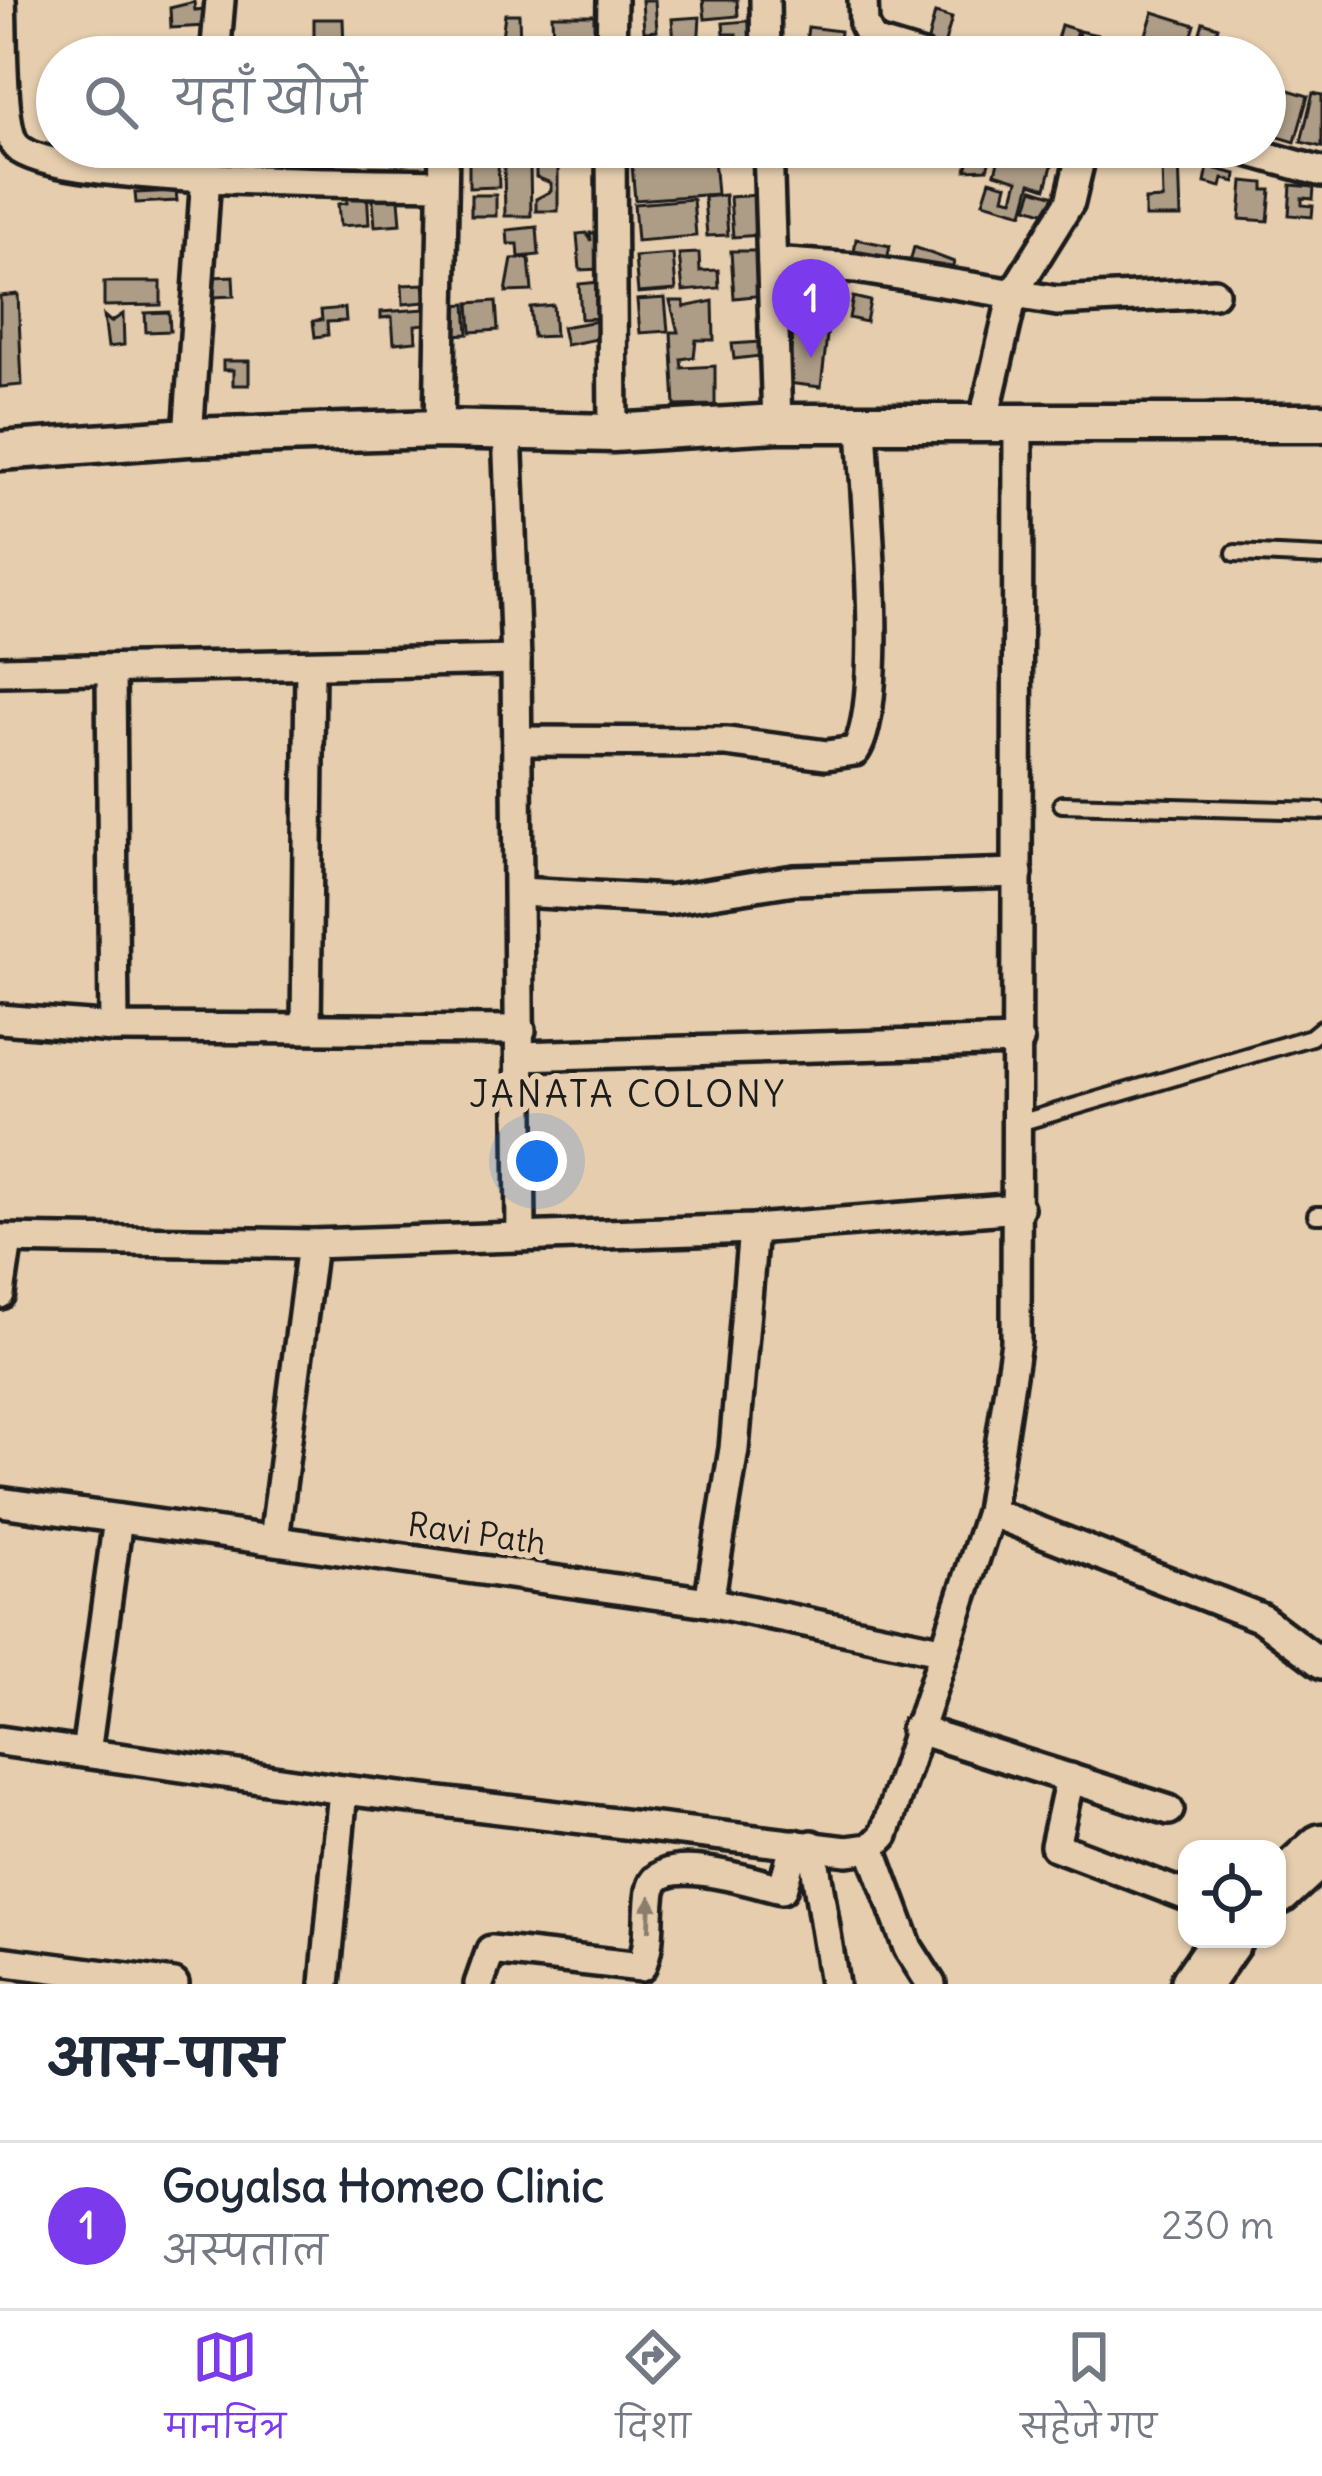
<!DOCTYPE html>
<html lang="hi">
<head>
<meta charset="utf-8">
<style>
  body { margin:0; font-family:Delius,"Playpen Sans Deva",sans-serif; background:#f6f6f7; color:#1f2937 }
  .controls { position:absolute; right:36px; bottom:36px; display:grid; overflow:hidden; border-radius:24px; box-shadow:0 3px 9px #0004 }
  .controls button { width:108px; height:108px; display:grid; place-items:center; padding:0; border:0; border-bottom:3px solid #e0e1e3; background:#fff; color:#1f2937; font:60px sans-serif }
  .you { position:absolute; left:537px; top:1161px; width:42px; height:42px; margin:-30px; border:9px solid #fff; border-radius:50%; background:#1a73e8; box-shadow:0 0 0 18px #1a73e833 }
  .badge { display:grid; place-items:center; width:78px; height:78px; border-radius:50%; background:#7c3aed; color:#fff; font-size:39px; font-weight:700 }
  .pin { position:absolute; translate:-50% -99px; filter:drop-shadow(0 3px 6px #0008) }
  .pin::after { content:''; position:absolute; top:63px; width:42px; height:36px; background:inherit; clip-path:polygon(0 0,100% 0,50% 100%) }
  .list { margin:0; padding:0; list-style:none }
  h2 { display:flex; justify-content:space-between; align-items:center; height:156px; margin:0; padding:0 48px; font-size:51px }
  h2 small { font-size:39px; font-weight:400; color:#747a83 }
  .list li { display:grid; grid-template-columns:78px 1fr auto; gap:36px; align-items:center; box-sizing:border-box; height:168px; padding:0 48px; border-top:3px solid #e0e1e3 }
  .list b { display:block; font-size:45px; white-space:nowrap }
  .list p { margin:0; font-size:39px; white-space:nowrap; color:#747a83 }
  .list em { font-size:39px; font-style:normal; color:#747a83 }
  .icon { flex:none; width:66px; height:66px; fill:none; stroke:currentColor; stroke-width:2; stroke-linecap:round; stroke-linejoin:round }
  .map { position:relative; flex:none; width:1322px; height:1984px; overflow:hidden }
  .search { position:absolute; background:#fff; box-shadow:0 3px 9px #0004; left:36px; right:36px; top:36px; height:132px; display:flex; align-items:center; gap:30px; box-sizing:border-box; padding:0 42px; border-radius:66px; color:#747a83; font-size:45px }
  .sheet { height:324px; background:#fff }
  nav { display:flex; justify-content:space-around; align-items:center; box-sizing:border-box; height:168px; border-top:3px solid #e0e1e3; background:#fff; font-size:33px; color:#747a83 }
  nav a { display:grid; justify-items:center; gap:6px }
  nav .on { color:#7c3aed }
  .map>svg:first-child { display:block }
</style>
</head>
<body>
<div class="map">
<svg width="1322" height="1984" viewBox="0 0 1322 1984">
  <rect width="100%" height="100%" fill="#e5cdae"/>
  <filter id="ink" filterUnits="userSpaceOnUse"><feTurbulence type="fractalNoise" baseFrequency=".00833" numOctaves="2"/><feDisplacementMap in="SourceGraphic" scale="24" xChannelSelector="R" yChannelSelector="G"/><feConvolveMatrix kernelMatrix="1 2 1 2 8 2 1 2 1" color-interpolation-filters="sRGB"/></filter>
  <g filter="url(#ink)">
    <g fill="#ad9c86" stroke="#1c1c1c" stroke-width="3">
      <path d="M642,0H655L657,31L644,32Z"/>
      <path d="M703,0H737L738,16L705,19Z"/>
      <path d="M194,2L195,10L205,9L206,26L171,28L170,8Z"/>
      <path d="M1153,12L1195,25L1185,57H1139Z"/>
      <path d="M935,13L952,18L941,56L925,52Z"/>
      <path d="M505,14H519L520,45H501Z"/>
      <path d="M552,15H594V33L553,39Z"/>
      <path d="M700,17L698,48L674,42L672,19Z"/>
      <path d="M314,19H343L344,49H314Z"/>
      <path d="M759,20L762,48L737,50L736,34H724L723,23Z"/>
      <path d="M1203,22L1218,27L1210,55L1195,50Z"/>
      <path d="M1061,25L1077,30L1069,57H1052Z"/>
      <path d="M808,27L840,31L838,54L805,50Z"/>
      <path d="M1079,31L1098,35L1096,49L1121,57H1075Z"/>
      <path d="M1266,83L1308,96L1295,142L1265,133Z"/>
      <path d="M1313,93L1322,95V147L1301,142Z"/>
      <path d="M222,147H243L238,171L217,166Z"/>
      <rect x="535" y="147" width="32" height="11"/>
      <path d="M713,147L717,194L635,200L631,154Z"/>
      <path d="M812,147H835V169H816Z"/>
      <path d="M947,147L991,156L987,169L966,170L968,163L944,157Z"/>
      <path d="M1002,147H1057L1046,188L1031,183L1023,213L983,202L990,180L1007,185L1004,197L1013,199L1018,180L995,173Z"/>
      <path d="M1167,159H1179L1181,217H1145V200L1163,199L1162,165Z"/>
      <path d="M469,162H498L499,187L469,188Z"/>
      <path d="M504,166H530L531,216H505Z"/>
      <path d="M536,166H558V211H536V199L551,191V183L536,177Z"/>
      <path d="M1208,167L1236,174L1235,182L1223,179L1221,187L1205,183Z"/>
      <path d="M1243,181L1264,183V190H1271L1268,221L1240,219Z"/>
      <path d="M1291,185L1314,187L1313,199L1302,198V205L1313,206L1312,217L1289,215Z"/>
      <path d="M398,187L401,224L375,226L372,189Z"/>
      <path d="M367,189L369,224L340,226L338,204L347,203L346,191Z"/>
      <path d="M1033,189L1061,198L1056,216L1027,207Z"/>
      <path d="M176,191L177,201L136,203L135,193Z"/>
      <rect x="471" y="195" width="25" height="21"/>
      <path d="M725,195L728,235L707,236L704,197Z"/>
      <path d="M757,195L760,235L733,237L730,197Z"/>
      <path d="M693,199L696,236L637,241L634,204Z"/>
      <path d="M537,227L539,255L519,257L518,244H508L507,230Z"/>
      <path d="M586,233L591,241L590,233H598L600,269L580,270L577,234Z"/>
      <path d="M856,239L890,246L887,260H853Z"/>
      <path d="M914,247L954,262L951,274L910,262Z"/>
      <path d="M731,251H761L765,295L734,298Z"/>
      <path d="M699,253L700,271L718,270L719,288L683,291L679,254Z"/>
      <path d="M673,254L676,290L638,293L635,257Z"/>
      <path d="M529,258L532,291L506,292L512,259Z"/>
      <path d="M233,276L234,296L213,297V277Z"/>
      <path d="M104,282H161V305L104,306Z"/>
      <path d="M600,282L602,318L581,319L579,284Z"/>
      <path d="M424,284L426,302L403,304L402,285Z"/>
      <path d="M18,294L22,385L0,387V296Z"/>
      <path d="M853,297L870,301L866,322L849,318Z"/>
      <path d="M665,298L668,331L640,333L637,300Z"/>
      <path d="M496,301L498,330L471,332L469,303Z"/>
      <path d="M670,301H684V307L713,301L714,340H696L694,357L681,359L682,368L715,366V405L675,406L671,332H678Z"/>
      <path d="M466,304L468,334L452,335L450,305Z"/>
      <path d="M553,305L555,336L533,337L530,307Z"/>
      <path d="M796,306L830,310L821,387L787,383Z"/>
      <path d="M345,308L346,321L327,322L328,335L315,337L313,321L322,320L321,310Z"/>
      <path d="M425,309L426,324L415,325L416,341L394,343L392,317L381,318V312Z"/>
      <path d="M169,312L170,331L146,332L145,313Z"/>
      <path d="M123,314L124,345L108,347L104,316L111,322Z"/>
      <path d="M598,321L602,338L566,345L562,327Z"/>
      <path d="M760,342V356L734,359L732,344Z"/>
      <path d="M223,361H249V385H233V370H223Z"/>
    </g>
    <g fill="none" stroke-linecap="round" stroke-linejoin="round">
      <g stroke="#1c1c1c" stroke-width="22">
        <g id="lane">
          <path d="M1235,553L1322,557"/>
          <path d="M1062,804L1322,811"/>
          <path d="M1019,1123L1311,1037L1322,1028"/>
          <path d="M1316,1215H1322"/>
        </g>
      </g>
      <g stroke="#1c1c1c" stroke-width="36">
        <g id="street">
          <path d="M1,0C3,30 0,125 15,145C46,184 377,182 442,184"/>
          <path d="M765,0L766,57"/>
          <path d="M863,0L864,25L873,42L923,57"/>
          <path d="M215,57L220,0"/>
          <path d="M611,57L612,0"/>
          <path d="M611,147L613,433"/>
          <path d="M768,147L777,423"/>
          <path d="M1233,147L1322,172"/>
          <path d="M772,262L856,268L1057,301L1214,293"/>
          <path d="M983,423L1013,294L1070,202L1083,147"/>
          <path d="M439,429L444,147"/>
          <path d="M507,430L516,660L521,1233"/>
          <path d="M188,437L208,147"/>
          <path d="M0,671L516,660"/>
          <path d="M111,672L114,1028"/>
          <path d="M517,741L727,742L826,755L855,751C887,705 864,488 862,423"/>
          <path d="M519,892L668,900L794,880L1018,873"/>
          <path d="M0,1019L114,1028L521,1030"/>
          <path d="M306,1028L310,665"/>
          <path d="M520,1056L1019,1041"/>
          <path d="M0,1239L312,1244L753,1229L1019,1208"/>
          <path d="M0,1294L8,1240"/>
          <path d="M0,1502L709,1602L940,1650"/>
          <path d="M990,1512L1261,1618L1322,1664"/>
          <path d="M274,1540L312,1244"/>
          <path d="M709,1602L734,1449L753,1229"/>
          <path d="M915,1729L1169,1810"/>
          <path d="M0,1741L343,1790L847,1851L871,1848L884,1835L990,1512L1016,1342L1018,423"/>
          <path d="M86,1753L118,1519"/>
          <path d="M1070,1778L1055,1846L1187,1896"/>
          <path d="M812,1845L834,1984"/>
          <path d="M871,1848L908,1948L931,1984"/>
          <path d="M0,1961L174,1984"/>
          <path d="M325,1984L343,1790"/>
          <path d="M479,1984L491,1950L641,1967C652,1942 647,1917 651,1891C657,1849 753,1883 782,1889L795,1844"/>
        </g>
      </g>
      <g stroke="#1c1c1c" stroke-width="45">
        <path id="secondary" d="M0,451L188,437L439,429L613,433L777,423H1322"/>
      </g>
      <g stroke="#1c1c1c" stroke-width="57">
        <g id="highway">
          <path d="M1277,1890L1322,1849"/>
          <path d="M1196,1984L1227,1939"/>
        </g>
      </g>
      <use href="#lane" stroke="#e5cdae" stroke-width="14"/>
      <use href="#street" stroke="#e5cdae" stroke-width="27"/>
      <use href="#secondary" stroke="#e5cdae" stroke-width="36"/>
      <use href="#highway" stroke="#e5cdae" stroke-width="48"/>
    </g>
    <defs><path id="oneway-solid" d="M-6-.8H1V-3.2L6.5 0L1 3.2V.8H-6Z" transform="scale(3)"/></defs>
    <use fill="#8b7d6c" href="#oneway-solid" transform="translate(650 1913) rotate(-88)"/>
  </g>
  <g text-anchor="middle" stroke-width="12" stroke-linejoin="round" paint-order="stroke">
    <g font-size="33" fill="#1c1c1c" stroke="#e5cdae">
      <text transform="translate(477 1533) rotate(8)" y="12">Ravi Path</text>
    </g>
    <g font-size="36" letter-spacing="3" fill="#1c1c1c" stroke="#e5cdae">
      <text x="628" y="1107">JANATA COLONY</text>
    </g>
  </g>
</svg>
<div class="controls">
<button><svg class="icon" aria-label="locate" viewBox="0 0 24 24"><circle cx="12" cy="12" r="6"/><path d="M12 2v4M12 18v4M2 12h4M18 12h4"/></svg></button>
</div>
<div class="you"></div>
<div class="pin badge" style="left:811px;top:358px">1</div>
<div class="search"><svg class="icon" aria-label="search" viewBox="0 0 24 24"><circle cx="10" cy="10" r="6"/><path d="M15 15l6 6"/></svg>यहाँ खोजें</div>
</div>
<section class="sheet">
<h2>आस-पास<small></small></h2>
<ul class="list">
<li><span class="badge">1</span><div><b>Goyalsa Homeo Clinic</b><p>अस्पताल</p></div><em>230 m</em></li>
</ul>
</section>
<nav>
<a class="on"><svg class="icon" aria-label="map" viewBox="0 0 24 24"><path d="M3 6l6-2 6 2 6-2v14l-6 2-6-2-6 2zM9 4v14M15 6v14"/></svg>मानचित्र</a>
<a><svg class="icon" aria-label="directions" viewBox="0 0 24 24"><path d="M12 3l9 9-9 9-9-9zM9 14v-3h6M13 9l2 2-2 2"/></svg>दिशा</a>
<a><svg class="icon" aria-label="saved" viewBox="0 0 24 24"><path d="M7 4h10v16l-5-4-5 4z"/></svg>सहेजे गए</a>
</nav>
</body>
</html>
